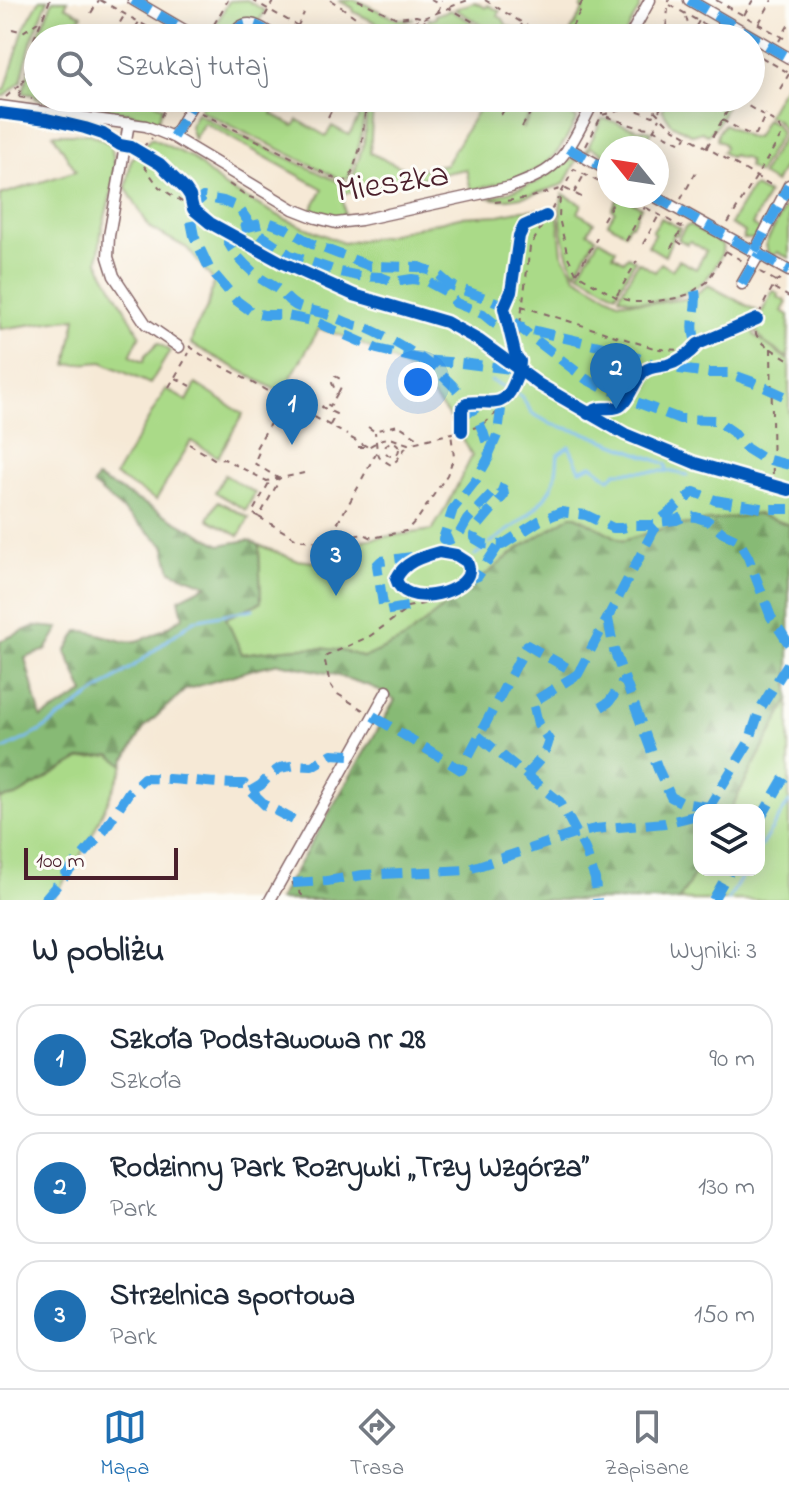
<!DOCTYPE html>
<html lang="pl">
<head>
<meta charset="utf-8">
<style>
  body { margin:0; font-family:"Indie Flower",sans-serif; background:#f2f2f3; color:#1f2937 }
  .controls { position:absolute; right:24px; bottom:24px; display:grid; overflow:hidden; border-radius:16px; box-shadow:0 4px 20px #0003 }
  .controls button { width:72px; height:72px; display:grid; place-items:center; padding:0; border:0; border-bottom:2px solid #e0e1e3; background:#fff; color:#1f2937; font:40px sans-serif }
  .compass { position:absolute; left:597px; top:136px; width:72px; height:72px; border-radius:50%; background:#fff; box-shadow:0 4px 20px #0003; rotate:300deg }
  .scale { position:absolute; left:24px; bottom:20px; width:154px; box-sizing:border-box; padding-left:8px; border:4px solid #4a1f2b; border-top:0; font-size:22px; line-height:28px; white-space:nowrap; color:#4a1f2b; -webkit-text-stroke:6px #fdfcf7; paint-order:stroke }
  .you { position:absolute; left:418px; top:382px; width:28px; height:28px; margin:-20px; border:6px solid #fff; border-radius:50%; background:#1a73e8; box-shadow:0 0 0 12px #1a73e833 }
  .badge { display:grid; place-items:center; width:52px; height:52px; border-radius:50%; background:#1f6fb2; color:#fff; font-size:26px; font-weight:700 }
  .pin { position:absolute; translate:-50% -66px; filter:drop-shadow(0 2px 4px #0008) }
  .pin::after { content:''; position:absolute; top:42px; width:28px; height:24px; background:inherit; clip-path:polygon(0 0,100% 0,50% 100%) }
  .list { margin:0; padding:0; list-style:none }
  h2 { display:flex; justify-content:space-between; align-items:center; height:104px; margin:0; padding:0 32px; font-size:34px }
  h2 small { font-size:26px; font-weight:400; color:#747a83 }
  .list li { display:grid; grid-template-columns:52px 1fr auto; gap:24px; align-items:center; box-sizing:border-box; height:112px; margin:0 16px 16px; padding:0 16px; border:2px solid #e0e1e3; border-radius:24px }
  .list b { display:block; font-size:30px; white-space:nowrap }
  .list p { margin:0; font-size:26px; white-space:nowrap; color:#747a83 }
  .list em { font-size:26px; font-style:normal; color:#747a83 }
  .icon { flex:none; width:44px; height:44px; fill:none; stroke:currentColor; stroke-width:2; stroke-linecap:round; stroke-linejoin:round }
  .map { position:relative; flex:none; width:789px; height:900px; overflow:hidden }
  .search { position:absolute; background:#fff; box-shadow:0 4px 20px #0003; left:24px; right:24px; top:24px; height:88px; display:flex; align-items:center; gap:20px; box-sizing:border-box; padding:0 28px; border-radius:44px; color:#747a83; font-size:30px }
  .sheet { height:488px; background:#fff }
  nav { display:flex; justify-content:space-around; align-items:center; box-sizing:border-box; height:112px; border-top:2px solid #e0e1e3; background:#fff; font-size:22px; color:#747a83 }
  nav a { display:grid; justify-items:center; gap:4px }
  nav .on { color:#1f6fb2 }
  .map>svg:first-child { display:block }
</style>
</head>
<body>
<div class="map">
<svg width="789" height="900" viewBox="0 0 789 900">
  <defs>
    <pattern id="forest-firs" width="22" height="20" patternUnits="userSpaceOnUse" patternTransform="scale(2)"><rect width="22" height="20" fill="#87ba74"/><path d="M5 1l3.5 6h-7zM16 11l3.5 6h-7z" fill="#70975f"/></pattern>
  </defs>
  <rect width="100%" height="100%" fill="#fdfcf7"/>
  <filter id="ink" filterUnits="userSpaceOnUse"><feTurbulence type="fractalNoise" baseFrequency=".0125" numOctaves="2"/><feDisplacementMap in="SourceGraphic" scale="16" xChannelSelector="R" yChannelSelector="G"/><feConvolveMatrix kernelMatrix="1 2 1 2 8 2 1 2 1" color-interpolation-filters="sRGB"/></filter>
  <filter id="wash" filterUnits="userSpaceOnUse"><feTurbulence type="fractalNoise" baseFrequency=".006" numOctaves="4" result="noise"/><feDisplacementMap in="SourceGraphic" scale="32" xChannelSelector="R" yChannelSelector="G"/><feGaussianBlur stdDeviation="1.8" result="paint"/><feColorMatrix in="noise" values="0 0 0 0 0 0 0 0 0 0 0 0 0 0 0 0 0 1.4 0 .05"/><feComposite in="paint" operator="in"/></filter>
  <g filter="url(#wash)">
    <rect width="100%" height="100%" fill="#f6e9d6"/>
    <g fill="#aada88" stroke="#7a7c5a" stroke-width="2">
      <path d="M40,0H48L32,39L21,81L5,96H0V89L5,90L24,28Z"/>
      <path d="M53,0H68L65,6L82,15L76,26L96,38L36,39Z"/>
      <path d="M247,0L265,11L259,21L247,19C235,30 226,42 210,36L229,1Z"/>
      <path d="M338,0H356L397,19H414L391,27L382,28L381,25L354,12L353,8Z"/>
      <path d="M585,0H640L641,1L639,9L623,38H567L583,10L581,8Z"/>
      <path d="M475,2L486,8L488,5L500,11L498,16L503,19L507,26L519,30L521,38H504L455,9Z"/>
      <path d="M450,10L499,38H411L407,36L405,38H392C398,28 413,21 425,24L427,27L424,31L426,34L430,32L434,33L435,30L432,28L434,26L430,27L427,24L429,18L431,20L436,18V15Z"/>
      <path d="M36,42L38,43V98H145L163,107L157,122L130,113L63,106L35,98V95L23,93Z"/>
      <path d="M789,77V156L775,183L761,175L785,133L778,121L767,115Z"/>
      <path d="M206,98H259L275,107L272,114L294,126L298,120L326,136L332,126L349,135L359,117L343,108L340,112L335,108L341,98H352L364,105L365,110L360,142L349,177L342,180L199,110Z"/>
      <path d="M485,98H490L486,106L488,107L493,98H538L522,126L523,128L540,98H581L573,116L577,118C570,132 561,150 549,161C529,179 496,184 471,190L466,169L342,194L345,217L325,215L311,211L323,189L204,123L194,139L190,126L197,113L226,129L343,184L352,180L364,142L368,102L373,104L370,153L410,171L446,164Z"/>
      <path d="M668,98H726C727,111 718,126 708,135L702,132L693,135L671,124L662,109Z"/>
      <path d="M602,119H606L637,129L652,131L642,148H609V157L591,147L588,152L586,151Z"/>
      <path d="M766,119L776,124L781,133L758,173L748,167L749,161L743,157L740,158L733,155L730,157L722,152L725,148L724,144L717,140L718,133L724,124L750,138L757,136Z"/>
      <path d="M53,134H90L111,144L115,167L112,190L101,233L98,262L140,335L130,356L143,362L145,356L158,343L170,351L150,384L102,362L67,365L76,318L0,329V195L76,171Z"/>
      <path d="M151,138L191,157L225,187L285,219L343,243L380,237L459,217L499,215L523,210L557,209L562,253L575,276L618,301L657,303L690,298L708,285L759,312L753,327L754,335L789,361V525L758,514L668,527L623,541L576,516H571L518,549L403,640L364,658C326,641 282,649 242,654L225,618L261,602L259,545L296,560L314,562L336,541L358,546L363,540L432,530L447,506L472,456C460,432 452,419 435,399C430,392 425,385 419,380C394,358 351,336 319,329L282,393L191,344L194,331L207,308L214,281L187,248L150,228L126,188L131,160Z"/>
      <path d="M574,159L577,160L564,184C541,192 513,203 490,198L537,182L567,162Z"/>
      <path d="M754,187L768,194L752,225L761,230L754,239H743L745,232L730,224L751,189Z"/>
      <path d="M563,194L582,204L578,213L594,222L588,232L596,237L576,272C565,254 556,213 563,194Z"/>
      <path d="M621,196L641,207L632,225L629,224L625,233L608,223L615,211L612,209L618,198Z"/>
      <path d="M786,205L789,207V258L777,252L773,257L767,251L766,243Z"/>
      <path d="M661,218L680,228L677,235L674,234L665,256L648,246L655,234L652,232Z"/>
      <path d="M690,225L722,244C724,253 719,259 715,267C698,297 650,310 619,296L638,262L655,272L661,263L672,270L679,260L696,269L706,251L690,241L687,244L678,239L685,227Z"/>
      <path d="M599,239L616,249L613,255L624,261L628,256L635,260L616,294L579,273Z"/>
      <path d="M774,291L779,294L778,297L787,302L782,311L789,315L788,358L765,343L756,331L758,320L772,292Z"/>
      <path d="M196,384L243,414L218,457L191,441L156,500L115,476L166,389L187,401Z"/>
      <path d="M225,475L255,493L246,510L215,492Z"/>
      <path d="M218,501L249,518L239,536L208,519Z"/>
      <path d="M789,699V900H679L699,867V870H759V810H730Z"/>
      <path d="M110,755L125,764L88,844L52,900H0V799L16,796L80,759Z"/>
    </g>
    <path fill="url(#forest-firs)" stroke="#686c50" stroke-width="2" d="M97,478L220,545L248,540L259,545L261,602L226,618L242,654C282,649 326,641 364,658L403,640L518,549L571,516H576L623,541L668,527L758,514L789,525V699L730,810H699V867L679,900H278L395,700L370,686L332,674L279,663L257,668L185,690L144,728L123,764L110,755L80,759L16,796L0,799V641L35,626L59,628L46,650L25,658L41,718L84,693L66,652L78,631C95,630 107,638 123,641C142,645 168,627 183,617L179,599L207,585L171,571L164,545L93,485Z"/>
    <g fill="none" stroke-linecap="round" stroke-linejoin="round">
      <g stroke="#7cbcf0" stroke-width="3">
        <path d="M491,381L507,388"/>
        <path d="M516,393L521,396L532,413L551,424L585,433L666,464L667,470"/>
        <path d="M490,543C512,528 546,506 554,480C557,473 557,462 558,454L569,446L580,470L592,465L610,479L616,472L667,471L687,475"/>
        <path d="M475,555L486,547"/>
        <path d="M0,751L39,732L139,662L194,620L253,609"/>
        <path d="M759,849L789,802"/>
        <path d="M728,900L746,870"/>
      </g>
    </g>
  </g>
  <g filter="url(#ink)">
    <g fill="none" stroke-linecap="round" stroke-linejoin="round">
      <g stroke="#866667" stroke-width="13">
        <g id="minor">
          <path d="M133,0L198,38"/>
          <path d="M689,0L789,58"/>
          <path d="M231,38C245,13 259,27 278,38"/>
          <path d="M629,38L650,0"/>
          <path d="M0,106L146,126L173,137L293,209L316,218L336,223L361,220L511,187C525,181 539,177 551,167C572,151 583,120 596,98"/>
          <path d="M129,123L109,236L108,257L114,276L146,324L179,347"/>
          <path d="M173,137L196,98"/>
          <path d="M568,148L609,171"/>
          <path d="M654,196L789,271"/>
          <path d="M755,251L789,185"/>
          <path d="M742,284L759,254"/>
          <path d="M270,900L387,691"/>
        </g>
      </g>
      <g stroke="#866667" stroke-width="2" stroke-dasharray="6 6" stroke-linecap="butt">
        <path d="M100,0L167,38"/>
        <path d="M252,0L298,26"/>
        <path d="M330,0C349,11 363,24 381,35L449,8L501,38"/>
        <path d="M358,0L397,18L416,16L423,18L431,35"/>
        <path d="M431,0L438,4"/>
        <path d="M485,0L547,38"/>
        <path d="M716,0L789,41"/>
        <path d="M670,5L728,38"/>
        <path d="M450,7L468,0"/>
        <path d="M438,12L442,0"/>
        <path d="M91,13L99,0"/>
        <path d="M744,15L753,0"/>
        <path d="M265,16L274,0"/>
        <path d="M686,17L691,35"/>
        <path d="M759,23L772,0"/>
        <path d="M522,24L520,28L523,38"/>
        <path d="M12,29L23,32L41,20"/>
        <path d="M425,31L428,27H433"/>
        <path d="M114,33L125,14"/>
        <path d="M247,34L253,38"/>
        <path d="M426,34L430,29L433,31"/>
        <path d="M208,35L228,0"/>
        <path d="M690,37L699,21"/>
        <path d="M129,38L139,22"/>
        <path d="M292,38L304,13"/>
        <path d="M319,38L326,26"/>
        <path d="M389,38L394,30"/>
        <path d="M566,38L581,10L579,8L583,0"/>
        <path d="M665,38L669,0"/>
        <path d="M34,39L50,0"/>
        <path d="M779,41L789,24"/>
        <path d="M751,51L789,73"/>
        <path d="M780,89L789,74"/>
        <path d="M19,96L34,40L38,42"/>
        <path d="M6,97L22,83"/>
        <path d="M19,97L32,99"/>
        <path d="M148,98L165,107L159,121"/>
        <path d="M609,98L602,111V115L637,127L650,128L682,143L686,137"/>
        <path d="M634,98L653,109L670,126L774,187"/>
        <path d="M285,100L287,98"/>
        <path d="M298,107L303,98"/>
        <path d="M487,107L492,98"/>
        <path d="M201,113L342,182L350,179L362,142L366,104L355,98"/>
        <path d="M501,115L511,98"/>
        <path d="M328,117L338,98"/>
        <path d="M722,120L750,135L756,134L766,114"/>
        <path d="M522,127L539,98"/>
        <path d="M653,131L660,118"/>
        <path d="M586,146L602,115L630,108L653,116C659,113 664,104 663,98"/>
        <path d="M707,147L729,108L730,98"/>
        <path d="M134,156L152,138"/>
        <path d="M137,156L159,187L193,209"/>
        <path d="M229,184L247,196L255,199"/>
        <path d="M609,187L574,169L560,195L559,218L568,257L577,274L616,297L634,302H650L677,298L689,294L707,282L726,251"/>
        <path d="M574,193L584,175"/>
        <path d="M625,196L681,227L684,226"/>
        <path d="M681,199L696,172"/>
        <path d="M495,202L523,199L564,188L585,199"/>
        <path d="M603,220L617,196"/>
        <path d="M728,223L783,133L777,123L734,98"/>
        <path d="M626,241L645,207"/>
        <path d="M677,241L686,247"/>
        <path d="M643,244L658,217"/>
        <path d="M671,248L683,227"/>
        <path d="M726,251L744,262"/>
        <path d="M760,272L776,281"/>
        <path d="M577,273L597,238"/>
        <path d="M780,279L776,281C770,293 750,324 757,336C763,346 779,353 789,360"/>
        <path d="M774,288L789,297"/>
        <path d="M617,295L637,261"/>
        <path d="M521,306L657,349L680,350L698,344"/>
        <path d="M189,346L202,355L347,435"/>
        <path d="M517,348L530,247L558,198"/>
        <path d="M771,348L773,484"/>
        <path d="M176,378L191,386"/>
        <path d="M169,387L189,353"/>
        <path d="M338,393L342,385"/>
        <path d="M283,401L256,448L259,452L254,463L278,478L279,481L259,517L297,539L326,543L360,484"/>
        <path d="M330,425L336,414L322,407L325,403L330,406L337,394L332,383L335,376L342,380"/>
        <path d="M368,427L374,431L398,425L420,439"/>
        <path d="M351,438L368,447"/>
        <circle cx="392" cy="449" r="7"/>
        <path d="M189,444L216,460L224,459L267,481L304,473"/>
        <path d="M358,447H368L382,439L390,438L408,444L481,426L501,409L509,397"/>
        <path d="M378,453L380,458L391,465L397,460L408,444"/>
        <path d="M362,479L377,451L375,432"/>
        <path d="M259,517L252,513L270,481"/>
        <path d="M331,535L340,538L364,534L372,538L406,531L419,517L447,475L454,457L451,433"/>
        <path d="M363,710L336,693L330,684L324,657L370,636L405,611L407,607L434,602L445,592"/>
        <path d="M291,882L306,900"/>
      </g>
      <use href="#minor" stroke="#fff" stroke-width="10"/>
      <g stroke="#40a2eb" stroke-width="10" stroke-dasharray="20 10" stroke-linecap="butt">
        <path d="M133,0L198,38"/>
        <path d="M689,0L789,58"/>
        <path d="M231,38C245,13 259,27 278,38"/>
        <path d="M173,137L196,98"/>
        <path d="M568,148L609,171"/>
        <path d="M654,196L789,271"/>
        <path d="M755,251L789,185"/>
        <path d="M742,284L759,254"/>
        <path d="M695,291C699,309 687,328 698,344"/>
        <path d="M511,369L461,363L423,360L377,349L316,322L283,315H264L252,312L237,301L209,268L194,236L191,221L196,203L203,197L223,201L238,207L254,230L290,255L336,271L359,276L381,277L393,282L412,279L426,281L445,291L456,303L483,314L495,324L509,330L519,327L620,351L658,366L708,373H728L753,382L784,396L789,400"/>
        <path d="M489,454L498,433L501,409"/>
        <path d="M789,465L762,458L746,448L733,432L716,420L680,419L636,402L628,394L605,389L586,379L519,327L498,303L450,285L436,273L419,267L370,266L312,244L287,229L268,222L236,230L230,234L228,242C234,255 249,269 260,278C265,282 271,284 276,288C285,294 288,303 299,307C310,311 323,312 334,317C340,319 345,322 351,324C357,327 363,326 369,329C420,352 483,396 489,457L476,480L453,509L443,539L449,540L458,536L467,520L498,487L503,489L504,495L478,526L474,535V538L484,544L502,545L539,521L561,512L586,515L613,528H622L634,525H654L694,492L715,500L766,509H789"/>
        <path d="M464,581L478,576L498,546"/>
        <path d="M407,607L384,611L377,565L381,561L412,557"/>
        <path d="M608,619L614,650L658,769L671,797L683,803L709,807"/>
        <path d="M601,707L609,702L625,679"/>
        <path d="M373,716L461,770L527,645L578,674L658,522L676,520L686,516L696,517L708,521L723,533L738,540L748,557L771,617L789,644"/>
        <path d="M478,736L560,802L585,849L595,879L597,900"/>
        <path d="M526,775C538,761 544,759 549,740L538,724L533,702L578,674"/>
        <path d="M251,791L261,785L271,774L280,768L296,765L312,766L332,754L349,755"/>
        <path d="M704,810L709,807L749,742L760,709L789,662"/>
        <path d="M759,821L789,769"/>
        <path d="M293,883L327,881L363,875L466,870L571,835L595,829L665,823L694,816L699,813"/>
        <path d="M44,900L103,832L129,792L144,778C178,778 211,784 244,784L265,805L301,824"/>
        <path d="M713,900L730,870"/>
      </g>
      <g stroke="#fdfcf7" stroke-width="17">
        <g id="cycleway">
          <path d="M0,113L47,119L85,128L103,134L120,145L131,147L160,164L186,190L190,196L193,209L210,223L283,263L354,295L446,322L480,341L540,385L625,434L695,463L789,490"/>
          <path d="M519,370L504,308L511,292L519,236L524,226L546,216"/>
          <path d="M588,414C602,404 605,411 618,407C628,404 634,381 643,372C650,366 658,367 667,365C678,362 690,353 698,344L757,319"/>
          <path d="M462,431V408L467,403C488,399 502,411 513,386C517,377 520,371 520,361"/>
          <path d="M439,552L456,555L467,562C469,568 470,569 468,575C461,594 404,608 396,579C404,562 421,557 439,552Z"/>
        </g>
      </g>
      <use href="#cycleway" stroke="#0057b8" stroke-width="12"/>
    </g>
  </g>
  <g text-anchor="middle" stroke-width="6" stroke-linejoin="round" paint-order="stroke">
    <g font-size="36" fill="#4a1f2b" stroke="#fdfcf7">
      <text transform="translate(392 180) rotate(-9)" y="13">Mieszka</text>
    </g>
  </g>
</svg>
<div class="controls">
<button><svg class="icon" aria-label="layers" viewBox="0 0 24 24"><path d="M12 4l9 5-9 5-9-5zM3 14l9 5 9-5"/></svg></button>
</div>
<svg class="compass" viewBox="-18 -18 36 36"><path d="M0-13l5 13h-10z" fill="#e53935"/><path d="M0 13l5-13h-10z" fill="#747a83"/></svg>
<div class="scale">100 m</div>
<div class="you"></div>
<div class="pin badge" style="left:292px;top:445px">1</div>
<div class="pin badge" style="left:616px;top:409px">2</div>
<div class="pin badge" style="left:336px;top:596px">3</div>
<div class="search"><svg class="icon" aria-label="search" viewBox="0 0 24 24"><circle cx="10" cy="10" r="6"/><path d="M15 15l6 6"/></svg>Szukaj tutaj</div>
</div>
<section class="sheet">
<h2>W pobliżu<small>Wyniki: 3</small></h2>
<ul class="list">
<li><span class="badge">1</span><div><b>Szkoła Podstawowa nr 28</b><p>Szkoła</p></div><em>90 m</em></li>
<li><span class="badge">2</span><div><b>Rodzinny Park Rozrywki „Trzy Wzgórza”</b><p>Park</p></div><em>130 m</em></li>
<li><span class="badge">3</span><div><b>Strzelnica sportowa</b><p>Park</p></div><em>150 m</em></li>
</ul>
</section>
<nav>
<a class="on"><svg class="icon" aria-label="map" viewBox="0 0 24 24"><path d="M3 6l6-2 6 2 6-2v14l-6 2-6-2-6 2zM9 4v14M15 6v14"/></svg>Mapa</a>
<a><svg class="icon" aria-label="directions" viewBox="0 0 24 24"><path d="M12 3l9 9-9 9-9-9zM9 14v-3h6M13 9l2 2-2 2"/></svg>Trasa</a>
<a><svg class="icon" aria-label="saved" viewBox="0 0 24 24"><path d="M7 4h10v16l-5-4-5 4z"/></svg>Zapisane</a>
</nav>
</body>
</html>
